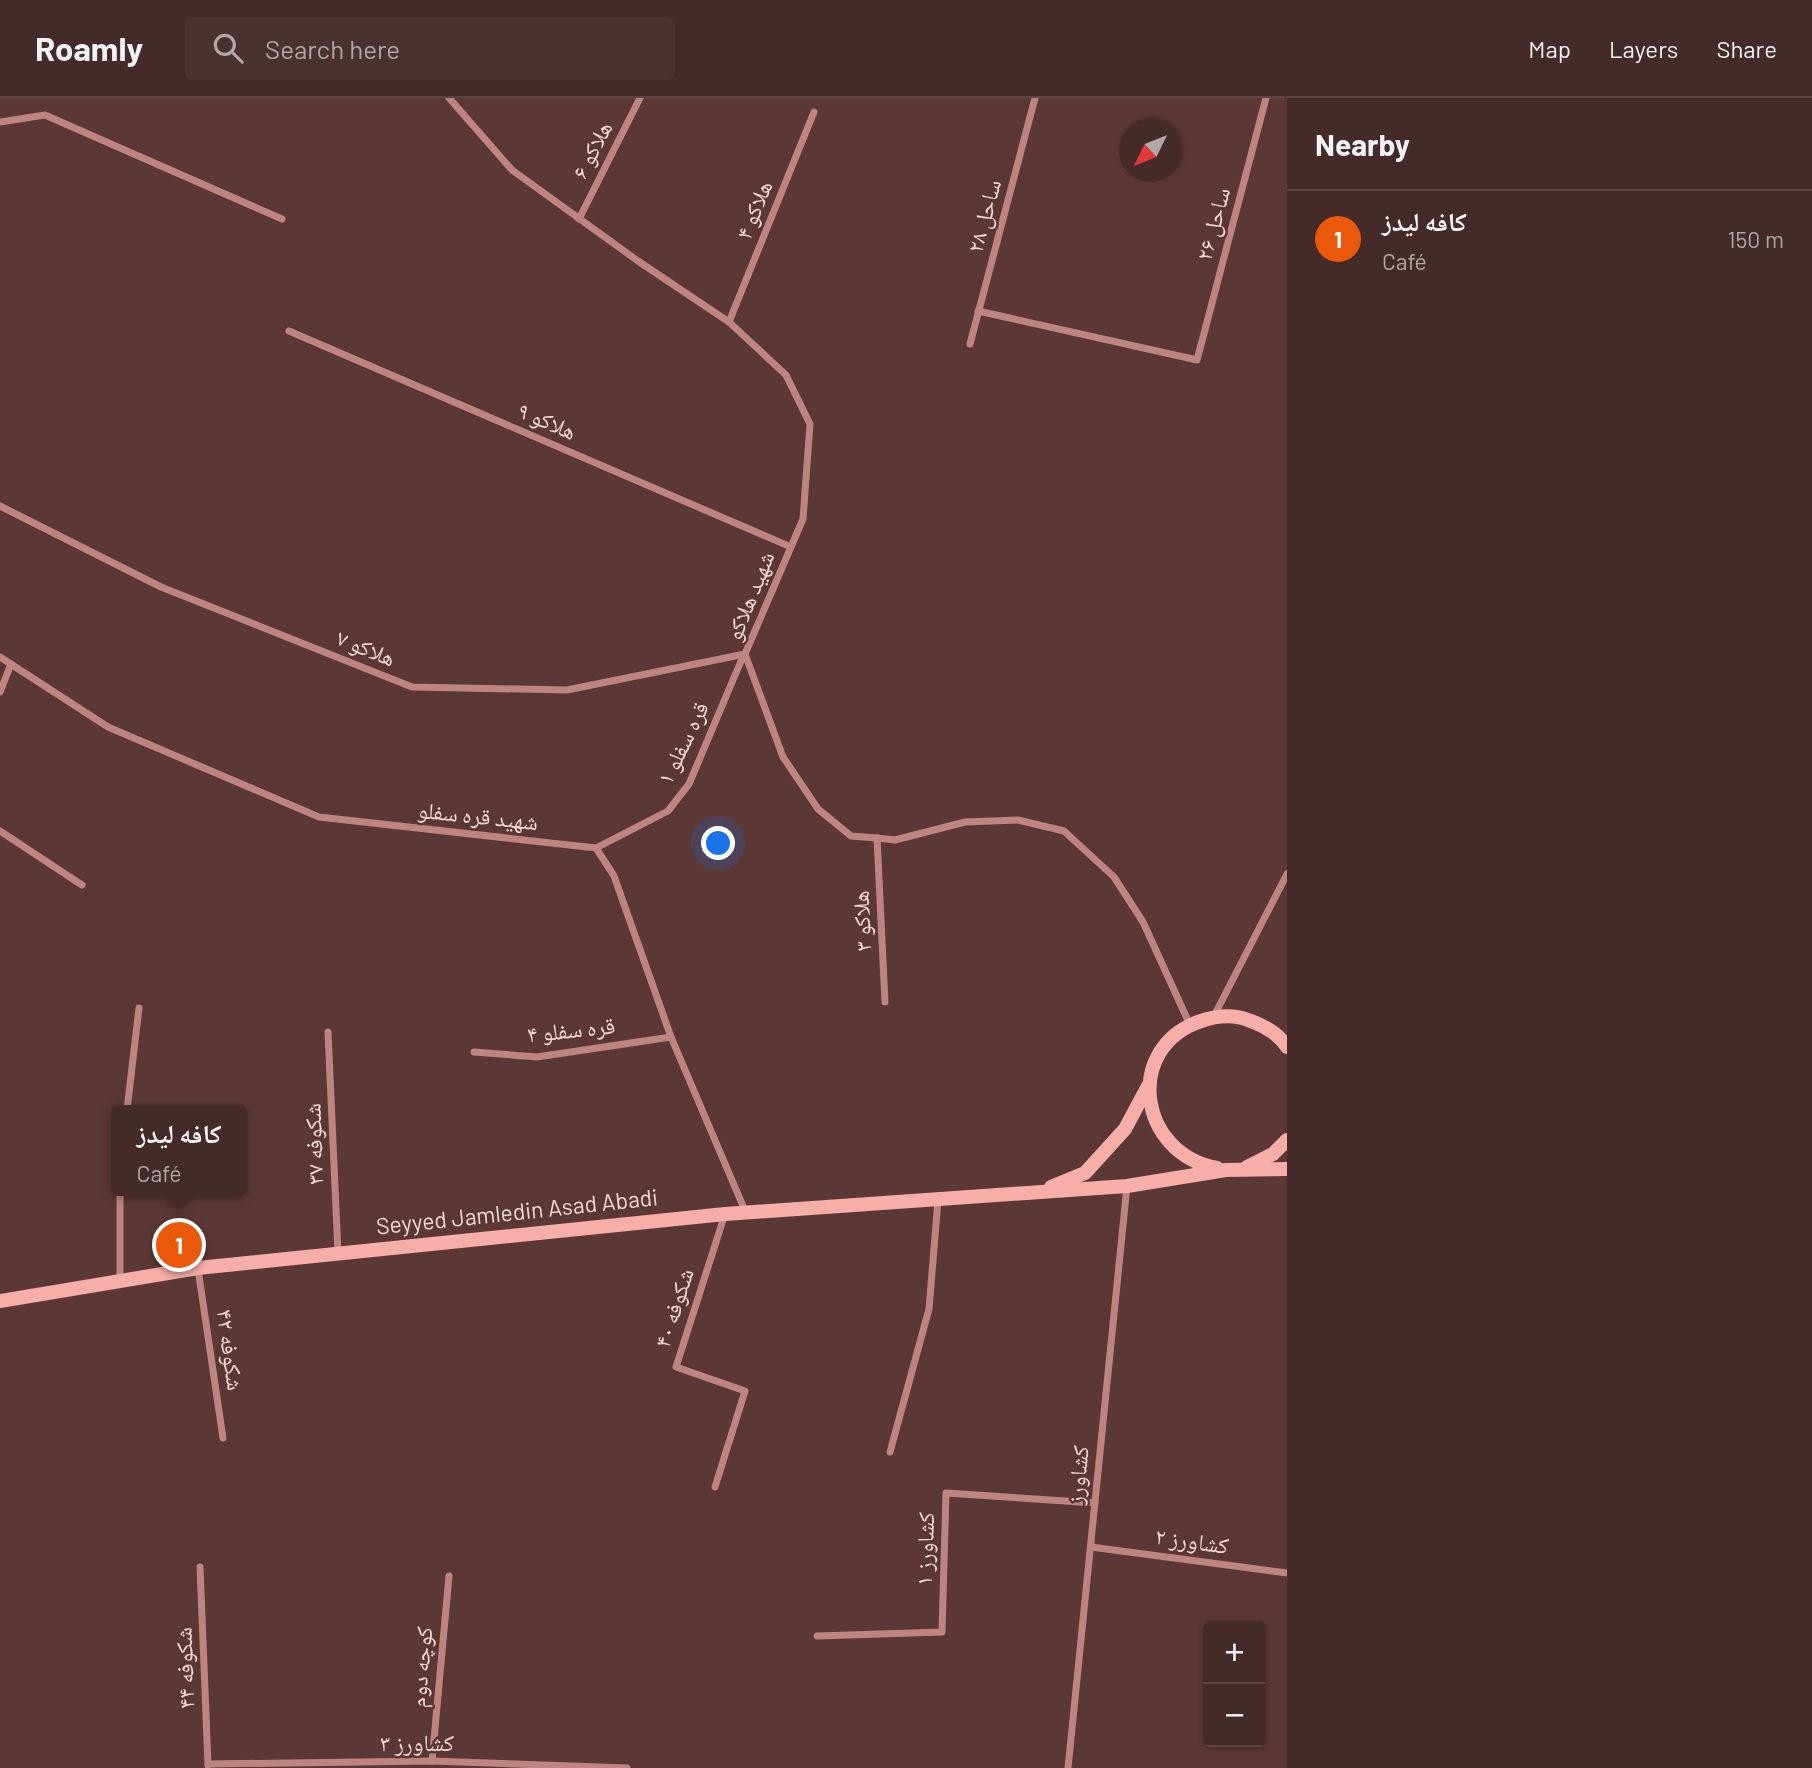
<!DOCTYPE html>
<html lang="en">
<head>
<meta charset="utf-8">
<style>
  body { margin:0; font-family:Barlow,"Noto Naskh Arabic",sans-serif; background:#4b3230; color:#f1f3f6 }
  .controls { position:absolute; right:21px; bottom:21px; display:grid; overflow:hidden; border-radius:7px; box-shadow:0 2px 5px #0004 }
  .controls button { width:63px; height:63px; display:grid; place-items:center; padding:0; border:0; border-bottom:2px solid #5c4645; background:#442a28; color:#f1f3f6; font:35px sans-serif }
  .compass { position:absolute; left:1119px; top:21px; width:63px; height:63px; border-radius:50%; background:#442a28; box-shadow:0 2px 5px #0004; rotate:227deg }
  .you { position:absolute; left:719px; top:746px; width:24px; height:24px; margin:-18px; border:5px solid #fff; border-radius:50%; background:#1a73e8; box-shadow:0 0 0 10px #1a73e833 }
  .badge { display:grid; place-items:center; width:46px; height:46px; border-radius:50%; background:#ea580c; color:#fff; font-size:23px; font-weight:700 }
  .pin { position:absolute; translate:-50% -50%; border:4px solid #fff; box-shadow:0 2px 7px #0006 }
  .popup { position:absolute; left:111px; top:1007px; width:136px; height:91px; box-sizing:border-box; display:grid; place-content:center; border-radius:7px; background:#442a28; filter:drop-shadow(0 2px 5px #0005); font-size:23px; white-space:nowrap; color:#afa7a8 }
  .popup b { font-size:26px; color:#f1f3f6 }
  .popup::after { content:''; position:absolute; left:50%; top:100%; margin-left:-14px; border:14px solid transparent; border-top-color:#442a28 }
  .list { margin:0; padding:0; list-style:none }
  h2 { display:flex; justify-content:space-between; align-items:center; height:91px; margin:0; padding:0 28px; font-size:30px }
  h2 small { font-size:23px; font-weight:400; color:#afa7a8 }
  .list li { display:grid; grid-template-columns:46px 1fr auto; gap:21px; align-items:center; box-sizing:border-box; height:98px; padding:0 28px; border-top:2px solid #5c4645 }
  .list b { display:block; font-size:26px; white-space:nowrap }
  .list p { margin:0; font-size:23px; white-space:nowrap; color:#afa7a8 }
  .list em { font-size:23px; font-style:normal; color:#afa7a8 }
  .icon { flex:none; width:38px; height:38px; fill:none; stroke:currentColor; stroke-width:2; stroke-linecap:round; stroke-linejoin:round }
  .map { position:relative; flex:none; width:1287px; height:1670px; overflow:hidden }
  header { display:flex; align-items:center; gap:42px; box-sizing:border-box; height:98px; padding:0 35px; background:#442a28; border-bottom:2px solid #5c4645 }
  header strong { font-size:33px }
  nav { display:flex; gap:38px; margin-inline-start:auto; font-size:24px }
  .search { width:490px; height:63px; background:#4b3230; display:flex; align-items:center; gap:18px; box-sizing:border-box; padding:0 24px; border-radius:7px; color:#afa7a8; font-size:26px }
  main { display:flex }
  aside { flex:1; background:#442a28 }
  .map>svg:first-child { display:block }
</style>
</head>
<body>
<header>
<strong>Roamly</strong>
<div class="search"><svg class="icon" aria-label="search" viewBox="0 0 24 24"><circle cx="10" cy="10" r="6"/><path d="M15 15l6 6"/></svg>Search here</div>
<nav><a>Map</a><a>Layers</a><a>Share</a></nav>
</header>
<main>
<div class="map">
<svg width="1287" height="1670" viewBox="0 0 1287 1670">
  <rect width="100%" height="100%" fill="#5b3835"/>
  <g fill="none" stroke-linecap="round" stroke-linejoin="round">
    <g stroke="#be8480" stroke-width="7">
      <path d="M449,0L512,72L638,163L729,224L786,277L810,326L803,421L745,556L783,659L818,711L851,738L877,740L895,742L965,724L1018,722L1064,733L1114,779L1143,824L1190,927"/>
      <path d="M0,24L45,17L282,121"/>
      <path d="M579,121L640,0"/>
      <path d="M978,213L1197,262L1266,0"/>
      <path d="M729,224L814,14"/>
      <path d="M289,233L791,449"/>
      <path d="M970,246L1035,0"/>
      <path d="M0,408L161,489L412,589L567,592L745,556"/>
      <path d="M0,559L108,629L319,719L596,750L614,778L671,939L746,1115"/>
      <path d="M0,594L11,566"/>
      <path d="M0,733L82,787"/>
      <path d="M877,740L885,904"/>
      <path d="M596,750L668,713L689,686L744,556"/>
      <path d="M1214,918L1287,776"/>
      <path d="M328,934L338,1155"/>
      <path d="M474,954L537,959L671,939"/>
      <path d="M127,1012L139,910"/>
      <path d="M120,1093V1182"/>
      <path d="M198,1171L223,1340"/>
      <path d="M890,1354L929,1211L938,1102"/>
      <path d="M715,1389L745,1293L676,1269L725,1116"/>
      <path d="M1091,1449L1287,1475"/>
      <path d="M200,1469L208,1667"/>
      <path d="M817,1538L942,1534L946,1395L1095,1405"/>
      <path d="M432,1663L449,1478"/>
      <path d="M208,1666L432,1663L627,1670"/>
      <path d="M1068,1670L1127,1088"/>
    </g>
    <g stroke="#f7aea8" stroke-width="14">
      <path d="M1247,1069L1273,1056L1287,1042"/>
      <path d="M1217,1070C1138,1056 1123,949 1201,923C1216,918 1232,916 1248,922C1263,927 1278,935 1287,949"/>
      <path d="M1051,1089L1085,1075L1125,1031L1148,988"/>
      <path d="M0,1203L198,1170L725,1116L1127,1088L1226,1072L1287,1071"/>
    </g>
  </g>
  <g text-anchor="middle" stroke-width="5" stroke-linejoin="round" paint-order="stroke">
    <g font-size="23" fill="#efd8d6" stroke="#5b3835">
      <text transform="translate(592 52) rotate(-63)" y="8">هلاکو ۶</text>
      <text transform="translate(754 112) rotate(-68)" y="8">هلاکو ۴</text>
      <text transform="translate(984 118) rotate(-75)" y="8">ساحل ۲۸</text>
      <text transform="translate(1213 126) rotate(-75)" y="8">ساحل ۲۶</text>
      <text transform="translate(547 323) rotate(23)" y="8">هلاکو ۹</text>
      <text transform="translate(750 498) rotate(-68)" y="8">شهید هلاکو</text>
      <text transform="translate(366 550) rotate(22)" y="8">هلاکو ۷</text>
      <text transform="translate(683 645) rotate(-64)" y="8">قره سفلو ۱</text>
      <text transform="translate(478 718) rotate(6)" y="8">شهید قره سفلو</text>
      <text transform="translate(862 823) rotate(-93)" y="8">هلاکو ۳</text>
      <text transform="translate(571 932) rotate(-6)" y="8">قره سفلو ۴</text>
      <text transform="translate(314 1046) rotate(-92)" y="8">شکوفه ۳۷</text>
      <text transform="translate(517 1114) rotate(-6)" y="8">Seyyed Jamledin Asad Abadi</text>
      <text transform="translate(674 1210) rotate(-72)" y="8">شکوفه ۴۰</text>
      <text transform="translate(230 1252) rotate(82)" y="8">شکوفه ۴۲</text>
      <text transform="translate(1078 1377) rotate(-84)" y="8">کشاورز</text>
      <text transform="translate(1192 1443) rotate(8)" y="8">کشاورز ۲</text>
      <text transform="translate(925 1451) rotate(-88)" y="8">کشاورز ۱</text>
      <text transform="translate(421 1569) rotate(-85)" y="8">کوچه دوم</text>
      <text transform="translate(185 1570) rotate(-92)" y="8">شکوفه ۴۴</text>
      <text x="417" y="1653">کشاورز ۳</text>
    </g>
  </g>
</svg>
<div class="controls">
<button>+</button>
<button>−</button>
</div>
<svg class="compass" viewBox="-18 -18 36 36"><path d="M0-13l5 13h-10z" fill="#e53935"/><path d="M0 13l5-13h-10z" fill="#afa7a8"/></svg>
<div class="you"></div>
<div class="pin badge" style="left:179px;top:1147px">1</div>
<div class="popup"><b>کافه لیدز</b>Café</div>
</div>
<aside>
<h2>Nearby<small></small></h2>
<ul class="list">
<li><span class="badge">1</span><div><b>کافه لیدز</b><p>Café</p></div><em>150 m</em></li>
</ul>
</aside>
</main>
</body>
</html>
